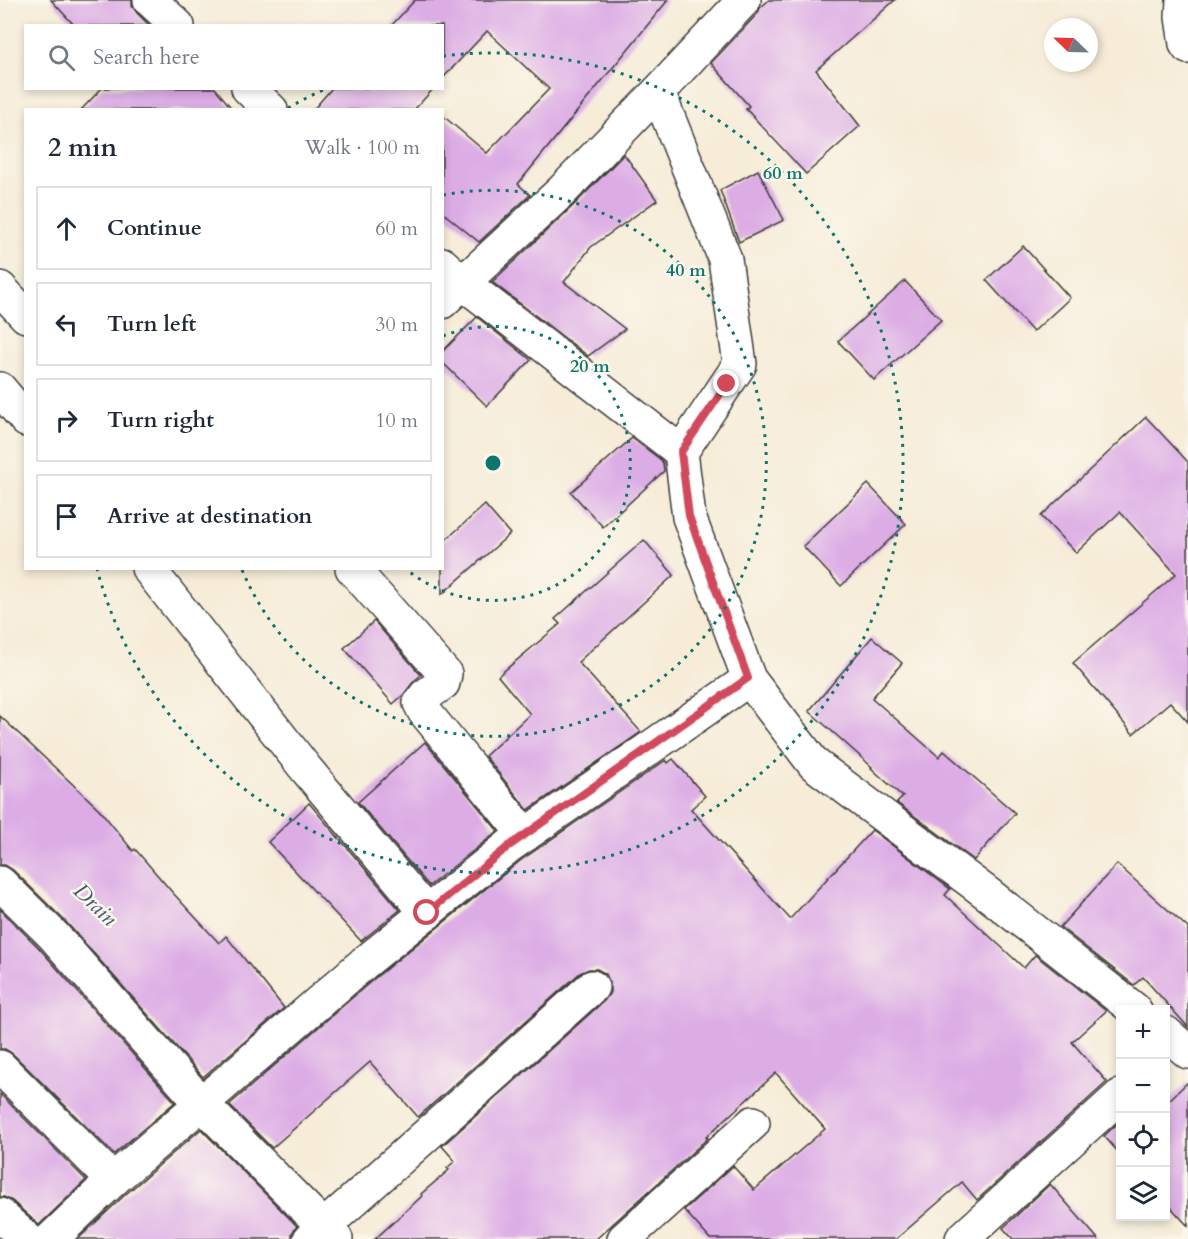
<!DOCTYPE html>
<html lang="en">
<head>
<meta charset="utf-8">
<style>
  body { margin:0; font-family:Cardo,serif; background:#f2f2f3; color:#1f2937 }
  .controls { position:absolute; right:18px; bottom:18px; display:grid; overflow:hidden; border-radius:0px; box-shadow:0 3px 9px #0003 }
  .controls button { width:54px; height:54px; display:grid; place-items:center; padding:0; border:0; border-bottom:2px solid #e0e1e3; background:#fff; color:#1f2937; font:30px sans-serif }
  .compass { position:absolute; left:1044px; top:18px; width:54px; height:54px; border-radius:50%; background:#fff; box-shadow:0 3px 9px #0003; rotate:293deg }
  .stop { position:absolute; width:18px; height:18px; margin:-14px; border:4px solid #d1495b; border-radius:50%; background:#fff }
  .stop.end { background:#d1495b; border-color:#fff; box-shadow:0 2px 6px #0008 }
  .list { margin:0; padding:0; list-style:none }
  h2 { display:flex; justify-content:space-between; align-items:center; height:78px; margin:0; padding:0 24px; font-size:26px }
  h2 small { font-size:20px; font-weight:400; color:#747a83 }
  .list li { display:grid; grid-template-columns:39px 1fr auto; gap:18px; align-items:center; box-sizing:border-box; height:84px; margin:0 12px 12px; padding:0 12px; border:2px solid #e0e1e3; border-radius:0px }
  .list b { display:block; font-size:22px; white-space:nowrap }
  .list em { font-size:20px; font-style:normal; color:#747a83 }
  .icon { flex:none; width:33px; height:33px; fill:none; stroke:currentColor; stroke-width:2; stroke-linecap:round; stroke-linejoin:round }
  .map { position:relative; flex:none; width:1188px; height:1239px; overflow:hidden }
  .search { position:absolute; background:#fff; box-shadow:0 3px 9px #0003; left:24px; top:24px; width:420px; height:66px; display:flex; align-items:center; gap:15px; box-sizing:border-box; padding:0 21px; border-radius:0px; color:#747a83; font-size:22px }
  .panel { position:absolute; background:#fff; box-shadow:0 3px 9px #0003; left:24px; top:108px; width:420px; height:462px; border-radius:0px }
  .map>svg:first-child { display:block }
</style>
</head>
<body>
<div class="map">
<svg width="1188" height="1239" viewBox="0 0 1188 1239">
  <rect width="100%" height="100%" fill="#fbf7ec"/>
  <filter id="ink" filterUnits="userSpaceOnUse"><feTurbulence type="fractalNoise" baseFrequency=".0167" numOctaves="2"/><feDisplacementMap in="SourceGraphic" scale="12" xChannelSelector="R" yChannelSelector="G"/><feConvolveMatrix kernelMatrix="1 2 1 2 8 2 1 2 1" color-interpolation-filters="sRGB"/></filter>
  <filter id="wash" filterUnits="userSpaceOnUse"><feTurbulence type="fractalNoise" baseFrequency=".008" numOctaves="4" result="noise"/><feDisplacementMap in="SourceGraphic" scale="24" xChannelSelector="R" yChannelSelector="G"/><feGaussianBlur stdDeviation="1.35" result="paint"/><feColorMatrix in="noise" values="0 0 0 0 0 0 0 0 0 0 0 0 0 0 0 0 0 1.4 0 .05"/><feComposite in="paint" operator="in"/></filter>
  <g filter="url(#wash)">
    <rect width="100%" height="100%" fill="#f6ecd8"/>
    <g id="blocks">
      <g fill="#dcace5">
        <path d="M51,0H132V6L137,13L150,26H75Z"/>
        <path d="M415,0H668L518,184L530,195L479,242L442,212V115L487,153L549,89L487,31L442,79V26H391Z"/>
        <path d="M769,0H895L816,70L860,126L806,174L746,109L749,106L711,63L758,13L760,8Z"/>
        <path d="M102,88H215L233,110H81Z"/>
        <path d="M332,88H434L414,110H313Z"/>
        <path d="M624,154L657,200L591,247L564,282L625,329L588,356L492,282L575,204Z"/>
        <path d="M758,170L784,220L739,242L720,190Z"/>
        <path d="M1023,246L1070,298L1033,332L986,280Z"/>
        <path d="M905,281L941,320L874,380L838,341Z"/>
        <path d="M477,317L531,360L487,406L442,362V352Z"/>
        <path d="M1146,417L1188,462V722L1170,702L1133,734L1073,663L1176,574L1120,512L1076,553L1041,516Z"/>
        <path d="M632,438L661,460L663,463L664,471L603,527L571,492Z"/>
        <path d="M868,484L906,524L841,586L803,546Z"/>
        <path d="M485,505L510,534L442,594V543Z"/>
        <path d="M644,540L674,575L578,662L641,732L528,810L485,756L530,714L498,676L560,624L555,619Z"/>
        <path d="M374,621L421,675L414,681L404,694L393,704L344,648Z"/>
        <path d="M872,637L902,663L872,698L939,757L944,751L1015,813L974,860L897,803L903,797L871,768L872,767L843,741L809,711Z"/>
        <path d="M0,716L99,809L133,851L135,849L172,892L219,943L226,936L284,1008L203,1077L66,922L13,870L5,865H0Z"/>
        <path d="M425,742L498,831L429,886L358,802Z"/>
        <path d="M673,759L705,796L691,809L790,919L872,830L950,889L945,895L1024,968L1035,955L1106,1011L1072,1042L1107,1082L977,1200L962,1182L896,1239H710L684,1210L733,1166L754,1190L825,1129L776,1073L706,1137L708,1138L596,1239H375L422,1196L421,1194L449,1170L447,1168L455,1161L442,1146L604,1001L610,993V984L606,974L597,969H589L580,973L418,1117L370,1062L272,1148L229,1105L375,978L520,861L666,760L668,763Z"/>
        <path d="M309,803L400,910L361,941L268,842Z"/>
        <path d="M1117,864L1188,928V1027L1143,977L1134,985L1060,927Z"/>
        <path d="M0,909L39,948L175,1102L114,1154L13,1054L5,1049H0Z"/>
        <path d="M1188,1082V1226L1166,1202V1103Z"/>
        <path d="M0,1094L86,1180L39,1225L12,1201L4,1197H0Z"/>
        <path d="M1120,1121V1154L1104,1136Z"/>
        <path d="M201,1129L297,1226L292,1233V1239H78L126,1194Z"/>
        <path d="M1050,1184L1098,1239H1013L1003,1228Z"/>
      </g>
    </g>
  </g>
  <g filter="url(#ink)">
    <use href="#blocks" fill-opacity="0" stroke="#3d3b38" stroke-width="1.5"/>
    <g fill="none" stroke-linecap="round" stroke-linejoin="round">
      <g stroke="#3d3b38" stroke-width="36">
        <g id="minor">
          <path d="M150,0L178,26"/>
          <path d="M1183,0L1182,17L1186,44L1188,47"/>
          <path d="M248,88L271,110"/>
          <path d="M658,92L744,0"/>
          <path d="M442,264L463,283L681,452"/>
          <path d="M0,288L26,316"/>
          <path d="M442,302L562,191L658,92L725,259L740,364L681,452L689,517L749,679L814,764L988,894L1135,1010"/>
          <path d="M0,389L26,420"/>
          <path d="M148,568L306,769L427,913"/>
          <path d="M352,568L445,674L443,683L425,696L420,703L424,711L525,835"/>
          <path d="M0,883L53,935L201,1103L336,1239"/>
          <path d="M1166,1033L1188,1052"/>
          <path d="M0,1067L113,1180"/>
          <path d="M0,1215L27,1239"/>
          <path d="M51,1239L113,1180L363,964L509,846L749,679"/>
          <path d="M310,1239L592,987"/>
          <path d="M624,1239L753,1123"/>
          <path d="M962,1239L1120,1096"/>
        </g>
      </g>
      <use href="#minor" stroke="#fff" stroke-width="33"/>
    </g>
  </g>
  <g fill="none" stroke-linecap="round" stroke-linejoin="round" filter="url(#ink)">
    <path stroke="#d1495b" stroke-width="8" d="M427,913L509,846L748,678L689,516L681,452L727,384"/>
  </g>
  <g fill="none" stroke="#0f766e" stroke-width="3" stroke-dasharray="3 6">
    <path d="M443 336A137 137 0 1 1 406 569"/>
    <path d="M443 195A273 273 0 1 1 242 570"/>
    <path d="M288 108A410 410 0 0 1 323 90M443 56A410 410 0 1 1 97 569"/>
  </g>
  <g text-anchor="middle" stroke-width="5" stroke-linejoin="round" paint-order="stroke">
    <g font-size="22" font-style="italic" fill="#435a73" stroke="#fbf7ec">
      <text transform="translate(96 904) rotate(44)" y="8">Drain</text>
    </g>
  </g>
  <circle cx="493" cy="463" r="9" fill="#0f766e" stroke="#fbf7ec" stroke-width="3"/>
  <g font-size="18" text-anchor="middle" font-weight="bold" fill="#0f766e" stroke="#fbf7ec" stroke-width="5" stroke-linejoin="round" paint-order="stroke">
    <text x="783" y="179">60 m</text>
    <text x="686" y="276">40 m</text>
    <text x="590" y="372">20 m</text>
  </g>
</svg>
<div class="controls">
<button>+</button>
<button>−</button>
<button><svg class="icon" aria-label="locate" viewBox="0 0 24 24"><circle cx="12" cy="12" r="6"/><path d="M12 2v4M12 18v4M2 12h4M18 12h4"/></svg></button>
<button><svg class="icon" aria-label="layers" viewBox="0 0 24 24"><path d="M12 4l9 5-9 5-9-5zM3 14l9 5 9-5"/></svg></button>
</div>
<svg class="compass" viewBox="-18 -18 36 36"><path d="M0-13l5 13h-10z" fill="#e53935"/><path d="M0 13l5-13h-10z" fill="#747a83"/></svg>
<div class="stop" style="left:427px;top:913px"></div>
<div class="stop end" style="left:727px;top:384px"></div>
<div class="search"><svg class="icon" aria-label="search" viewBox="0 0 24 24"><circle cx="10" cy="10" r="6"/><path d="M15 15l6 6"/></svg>Search here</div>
<section class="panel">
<h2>2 min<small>Walk · 100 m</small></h2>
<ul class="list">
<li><svg class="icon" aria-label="ahead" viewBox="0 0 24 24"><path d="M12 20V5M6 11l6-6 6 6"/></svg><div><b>Continue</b></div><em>60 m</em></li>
<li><svg class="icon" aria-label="left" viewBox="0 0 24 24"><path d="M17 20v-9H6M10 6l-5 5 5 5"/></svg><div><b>Turn left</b></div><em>30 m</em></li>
<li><svg class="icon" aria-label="right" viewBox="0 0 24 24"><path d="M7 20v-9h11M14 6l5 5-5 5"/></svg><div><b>Turn right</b></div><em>10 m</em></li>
<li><svg class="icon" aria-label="arrive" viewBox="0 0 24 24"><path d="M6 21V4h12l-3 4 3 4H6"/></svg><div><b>Arrive at destination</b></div></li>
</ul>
</section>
</div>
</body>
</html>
